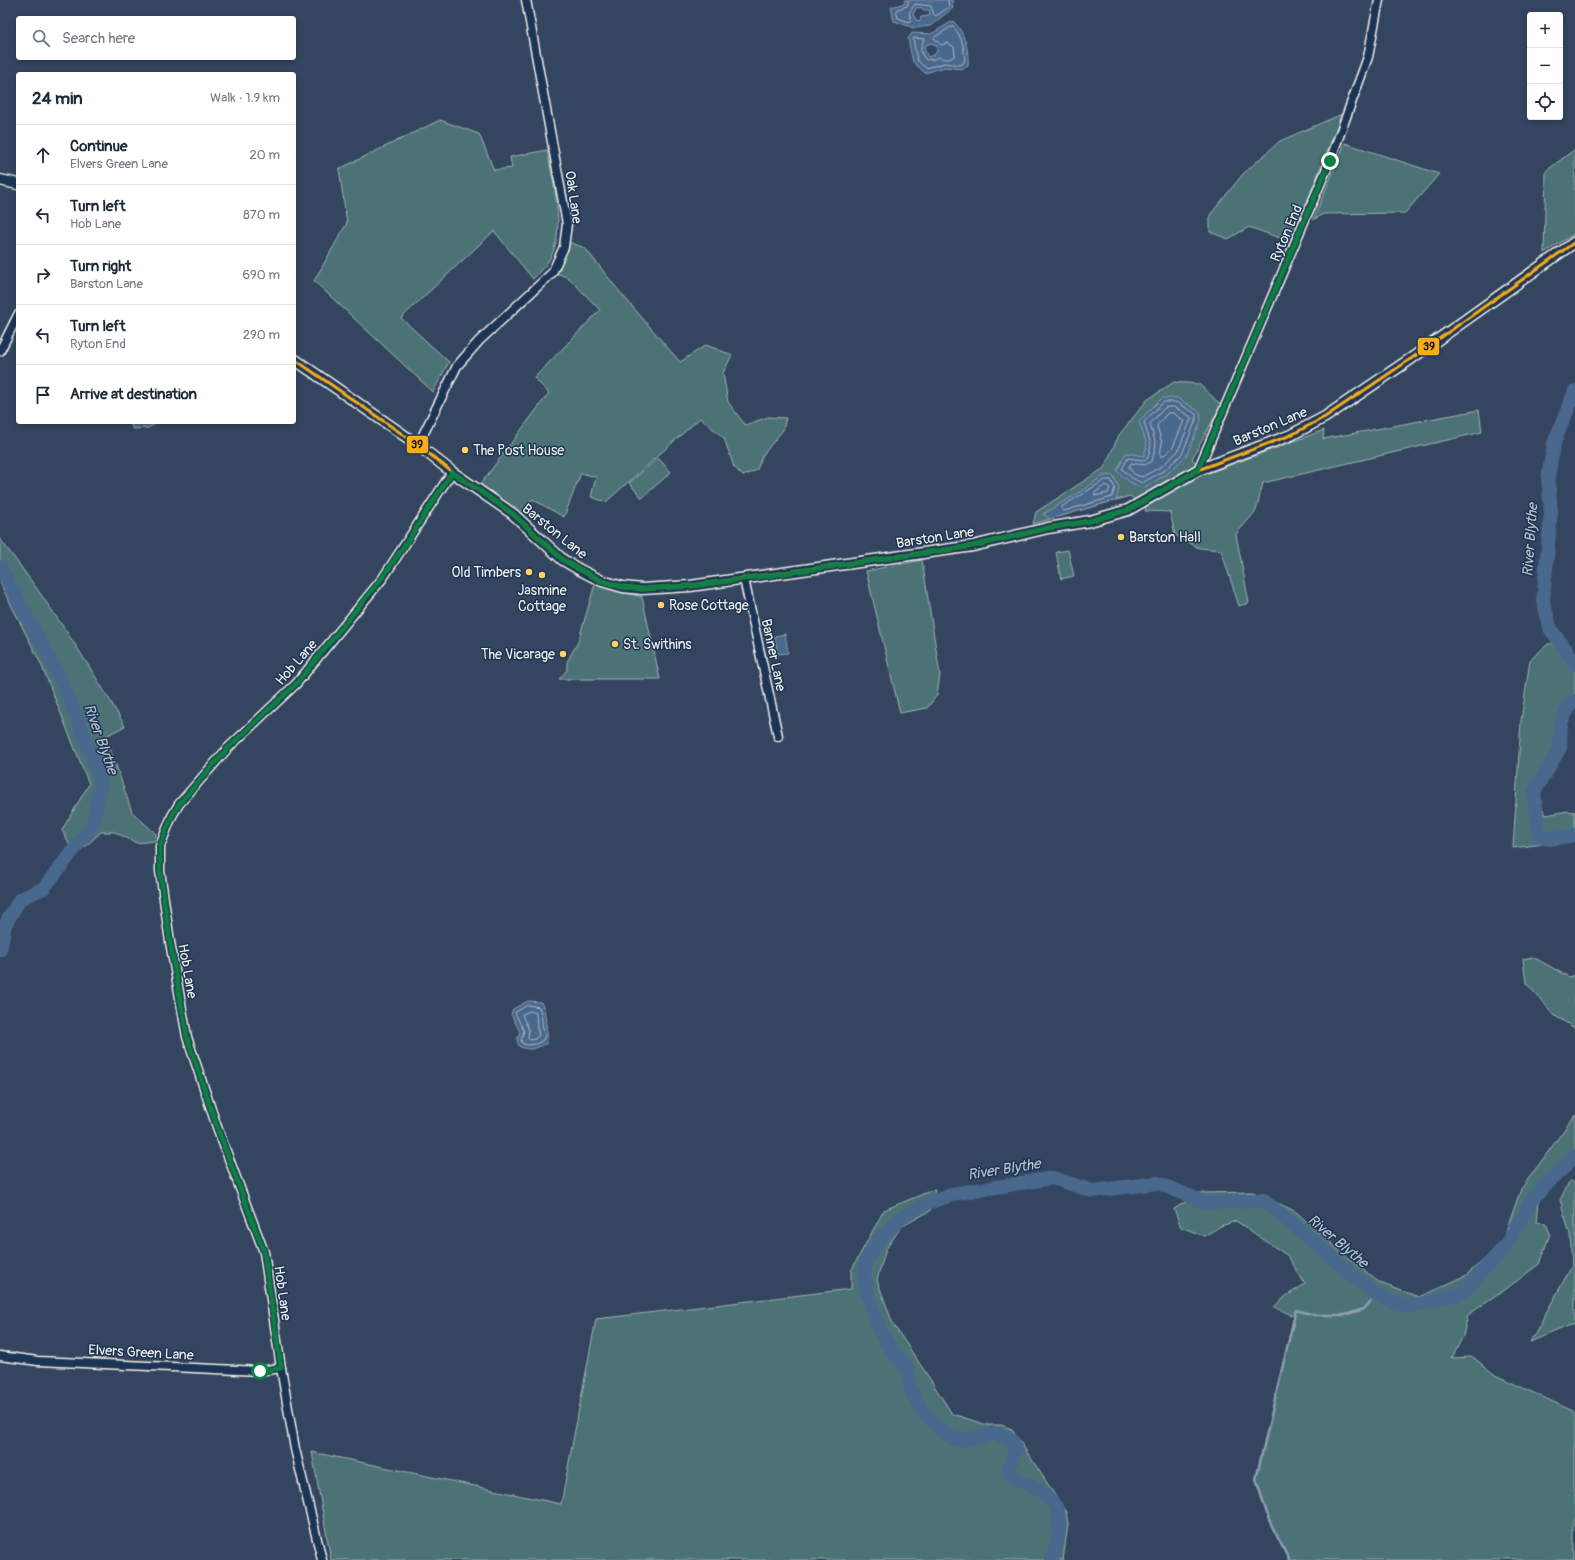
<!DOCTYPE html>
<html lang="en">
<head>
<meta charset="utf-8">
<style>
  body { margin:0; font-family:Pangolin,sans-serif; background:#f2f2f3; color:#1f2937 }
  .controls { position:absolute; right:12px; top:12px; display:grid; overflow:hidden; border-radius:4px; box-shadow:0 2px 6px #0003 }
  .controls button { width:36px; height:36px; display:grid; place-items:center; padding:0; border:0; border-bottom:1px solid #e0e1e3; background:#fff; color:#1f2937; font:20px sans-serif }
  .stop { position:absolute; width:12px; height:12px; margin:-9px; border:3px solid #0b8043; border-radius:50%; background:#fff }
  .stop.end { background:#0b8043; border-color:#fff; box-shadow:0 1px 4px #0008 }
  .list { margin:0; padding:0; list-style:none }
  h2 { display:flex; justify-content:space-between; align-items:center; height:52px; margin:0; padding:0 16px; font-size:17px }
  h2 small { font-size:13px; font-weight:400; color:#747a83 }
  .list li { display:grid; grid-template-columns:26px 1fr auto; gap:12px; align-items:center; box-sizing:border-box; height:60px; padding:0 16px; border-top:1px solid #e0e1e3 }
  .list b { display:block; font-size:15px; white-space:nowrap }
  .list p { margin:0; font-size:13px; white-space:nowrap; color:#747a83 }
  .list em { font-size:13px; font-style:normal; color:#747a83 }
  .icon { flex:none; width:22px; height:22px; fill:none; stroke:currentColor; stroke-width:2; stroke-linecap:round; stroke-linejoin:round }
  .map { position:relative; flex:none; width:1575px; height:1560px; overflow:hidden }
  .search { position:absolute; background:#fff; box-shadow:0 2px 6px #0003; left:16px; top:16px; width:280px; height:44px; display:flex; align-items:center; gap:10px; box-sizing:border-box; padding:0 14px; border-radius:4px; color:#747a83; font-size:15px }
  .panel { position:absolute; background:#fff; box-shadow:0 2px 6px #0003; left:16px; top:72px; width:280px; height:352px; border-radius:4px }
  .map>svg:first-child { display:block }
</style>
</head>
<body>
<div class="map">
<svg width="1575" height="1560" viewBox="0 0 1575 1560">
  <rect width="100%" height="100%" fill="#344560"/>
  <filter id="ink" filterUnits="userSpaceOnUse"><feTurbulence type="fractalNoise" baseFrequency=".025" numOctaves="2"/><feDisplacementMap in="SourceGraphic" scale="8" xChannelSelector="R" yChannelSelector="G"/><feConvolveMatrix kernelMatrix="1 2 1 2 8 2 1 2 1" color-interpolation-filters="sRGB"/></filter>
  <g filter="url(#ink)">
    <g fill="#4c7376" stroke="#a0b2af">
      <path d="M1342,114L1291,242L1249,227L1228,239L1210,232V215L1243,174L1280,141Z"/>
      <path d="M440,120L479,134L494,170L512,168L510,157L547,150C553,182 567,231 549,260C544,267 538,273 533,279L494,231L401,318L449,362L433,392L314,281L347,223L339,169Z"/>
      <path d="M1345,143L1439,174L1405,213L1323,214L1313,220Z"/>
      <path d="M1575,149V233L1544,253L1546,171Z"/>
      <path d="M569,242L585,248L619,291L680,362L706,345L732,355L723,373L728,402L745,425L768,417L786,418L783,430L762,456L757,470L743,476L734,467L724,438L700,418L606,502L591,497L596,477L581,473L564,517L532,499L522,515L479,486L549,393L534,378L600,310L569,278L556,273Z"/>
      <path d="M1174,382L1199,384L1221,405L1192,459L1209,473L1324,430L1323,439L1479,410L1482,432L1263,483L1256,511L1236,534L1249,603L1239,606L1221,550L1199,548L1175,535L1170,512L1145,511L1146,509L1130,496L1033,524L1036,512L1104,468L1119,435L1147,400Z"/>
      <path d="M129,422H159L148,428L133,429Z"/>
      <path d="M658,458L671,472L642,498L629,483Z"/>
      <path d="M0,539C46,599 87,660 125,726L106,736L132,812L156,834L155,841L136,843L115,832H101L85,847L73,852L62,830L89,784L41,664L0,583Z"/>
      <path d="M1068,550L1074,576L1061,579L1056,552Z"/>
      <path d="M922,560L940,675L937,695L927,708L900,713L866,571Z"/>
      <path d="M595,584L642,597L660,679H559L567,670V662L578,642Z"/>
      <path d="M1569,643L1575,655V709L1560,715L1556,733L1560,748L1534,792L1546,815L1568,811L1575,812V840L1513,848L1521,721L1530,660L1548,644Z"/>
      <path d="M1533,957L1569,977L1575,975V1028L1555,1016L1526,983L1523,959Z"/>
      <path d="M1575,1115V1150L1554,1176L1539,1200L1537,1222L1546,1223L1550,1234L1539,1264L1502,1292L1468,1315L1463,1336L1452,1358L1473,1357L1495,1375L1575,1412V1560H1289L1269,1520L1256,1479L1294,1316L1274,1307L1286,1296L1305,1284L1288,1256L1236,1221L1221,1226L1204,1236L1181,1227L1174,1209L1200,1193L1253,1192L1295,1211L1340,1251L1380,1283L1419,1297L1465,1276L1501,1245L1521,1189Z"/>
      <path d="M1570,1180L1575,1184V1323L1530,1342L1572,1266L1570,1234L1560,1200Z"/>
      <path d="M935,1189L930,1211L901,1227L886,1249L877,1280L893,1324L928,1376L952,1414L987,1425H1001L1012,1429L1066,1512L1068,1524L1063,1560H331L312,1452L561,1504L596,1319L851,1289V1271L884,1210Z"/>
    </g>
    <g fill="#48678d" stroke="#8d9eb1" fill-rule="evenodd">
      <path d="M905,0H952L953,8L930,26L914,28L894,21L891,7L905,3ZM917,7L922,8L923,10H929L930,13L929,16L921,17L920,21L916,20L913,14Z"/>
      <path d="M953,21C965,33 969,49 968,66L962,69L945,67L925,73L913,62L908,39L912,33L931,34ZM932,43L937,46V51L934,55L928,57L924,49L925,45Z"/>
      <path d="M1162,398H1177L1200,412L1201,421L1186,456L1167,474L1143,488L1130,482L1117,471L1126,453L1144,456L1147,445L1139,421Z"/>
      <path d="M1113,475L1119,488L1116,500L1050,519L1043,514L1077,494L1103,476Z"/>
      <path d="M785,634L788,653L777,654L775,636Z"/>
      <path d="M528,1001L541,1002C545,1010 545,1016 546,1024C546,1033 549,1033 547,1043C537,1048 530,1052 519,1046L517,1040L520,1032L511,1014L513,1009Z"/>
    </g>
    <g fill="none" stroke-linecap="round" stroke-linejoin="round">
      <g stroke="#afbac4" stroke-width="1">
        <path d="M909,0L907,6L898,9L896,11L898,18L909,22L911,20L909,13L915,4L931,6L934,15L936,16L949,7L948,0"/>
        <path d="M951,27H953C962,35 966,52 964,63L960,65L945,63L926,68L917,60L913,39L915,38L924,39C921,47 918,51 926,60L935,59L939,57C944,59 950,61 955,55L954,47L948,43L941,45L934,38Z"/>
        <path d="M1164,402H1176L1196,414V420L1182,454L1165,470L1142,483L1132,478L1122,469L1128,458L1143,460L1148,458L1151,445L1144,422Z"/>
        <path d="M1166,407H1174L1191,417V419L1178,451L1162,466L1142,477L1134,474L1129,468L1131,463L1145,465L1152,461L1156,445L1150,424Z"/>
        <path d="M1168,413H1173L1184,421L1173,447L1162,457L1160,455L1162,443L1157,426Z"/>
        <path d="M1105,480H1111L1115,488L1112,497L1064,511L1062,510V507Z"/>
        <path d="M1106,485L1110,488L1108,493L1095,496V493Z"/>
        <path d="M528,1005L539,1007C543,1016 541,1026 545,1035L543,1040L536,1044L527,1045L522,1043L521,1040L524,1031L515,1013Z"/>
        <path d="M530,1011L536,1013L537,1028L539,1035L535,1039L530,1040L528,1038L529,1030L522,1015Z"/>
      </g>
      <g stroke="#8d9eb1" stroke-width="2.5">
        <path d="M1569,654L1575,653"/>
        <path d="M1289,1560L1269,1520L1256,1479L1296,1310L1314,1315H1345L1364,1309L1376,1295"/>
      </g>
      <g stroke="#48678d" stroke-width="14">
        <path d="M1575,391L1554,443L1548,478L1551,512L1543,601L1551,630L1568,652L1575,664"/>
        <path d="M0,567L59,676L86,740L101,782L93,825L44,888L20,899L5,925L0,950"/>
        <path d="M1575,701L1570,704L1561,723L1560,748L1534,792L1539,837L1550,839L1575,835"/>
        <path d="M1052,1560L1059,1533V1517L1056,1506L1041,1491L1011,1476L1009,1466L1016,1449L1011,1439L993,1433L984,1437L958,1440L952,1438L943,1432L921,1410L911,1390L907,1368L894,1354L880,1331L870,1303L864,1277L866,1260L877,1242L899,1220L924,1204L958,1193L1053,1178L1092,1191L1158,1183L1206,1203L1264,1200L1376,1295L1408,1307L1462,1293L1505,1246L1534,1197L1575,1156"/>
      </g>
      <g stroke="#f4f1e8" stroke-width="11">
        <g id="minor">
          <path d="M0,351L18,315"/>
          <path d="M418,445L457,366L479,341L552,273L564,247L567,224L526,0"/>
          <path d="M1198,470L1330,161L1368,57L1379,0"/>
          <path d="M744,579L778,736"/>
          <path d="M0,1356L38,1361L260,1371L281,1368"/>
          <path d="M322,1560L295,1449L281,1368L264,1252L217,1127L187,1037L170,942L160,871V846L172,816L179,804L228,748L296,684L383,578L452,472"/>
        </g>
      </g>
      <g stroke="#f4f1e8" stroke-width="13">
        <g id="tertiary">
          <path d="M0,180L18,184"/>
          <path d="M294,359L418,445L452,472L513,514L563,560L580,570L602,581L623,587L642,589L690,586L973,546L1048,528L1090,521L1128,510L1198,470L1291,435L1325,417L1412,358L1575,242"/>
        </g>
      </g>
      <use href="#minor" stroke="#1d3557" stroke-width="8"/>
      <use href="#tertiary" stroke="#1d3557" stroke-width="10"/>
      <g stroke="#1d3557" stroke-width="6">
        <path id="bus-1" d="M294,359L418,445L452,472L513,514L563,560L580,570L602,581L623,587L642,589L690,586L973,546L1048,528L1090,521L1128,510L1198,470L1291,435L1325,417L1412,358L1575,242"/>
      </g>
      <use href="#bus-1" stroke="#f8ad13" stroke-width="3"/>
    </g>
  </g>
  <g fill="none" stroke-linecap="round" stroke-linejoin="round" filter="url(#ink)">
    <path stroke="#0b8043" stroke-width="5" d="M260,1371L281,1368L264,1252L217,1127L187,1037L170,942L160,871V846L172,816L179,804L228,748L296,684L382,578L409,539L452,472L513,514L563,560L602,581L623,587L642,589L690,586L744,579L973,546L1048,528L1090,521L1128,510L1198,470L1330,161"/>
  </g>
  <g fill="#ffd166" stroke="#1d3557" stroke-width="1.5">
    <circle cx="465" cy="450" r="4"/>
    <circle cx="1121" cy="537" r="4"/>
    <circle cx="529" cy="572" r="4"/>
    <circle cx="542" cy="575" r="4"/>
    <circle cx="661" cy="605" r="4"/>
    <circle cx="615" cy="644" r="4"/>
    <circle cx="563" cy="654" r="4"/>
  </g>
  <g text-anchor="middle" stroke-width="3" stroke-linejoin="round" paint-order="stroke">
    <g font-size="14" fill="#f4f1e8" stroke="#1d3557">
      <text transform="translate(574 197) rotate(82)" y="5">Oak Lane</text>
      <text transform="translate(1286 233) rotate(-67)" y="5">Ryton End</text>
      <text transform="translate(1270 426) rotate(-23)" y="5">Barston Lane</text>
      <text transform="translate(555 531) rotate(39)" y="5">Barston Lane</text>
      <text transform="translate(935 537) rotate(-9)" y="5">Barston Lane</text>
      <text transform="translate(774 655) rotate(78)" y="5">Banner Lane</text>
      <text transform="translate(296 662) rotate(-49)" y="5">Hob Lane</text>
      <text transform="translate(188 971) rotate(80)" y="5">Hob Lane</text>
      <text transform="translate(283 1293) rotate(82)" y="5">Hob Lane</text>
      <text transform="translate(141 1352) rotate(3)" y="5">Elvers Green Lane</text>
    </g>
    <g font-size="14" fill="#f4f1e8" stroke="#1d3557" text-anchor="start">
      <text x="473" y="455">The Post House</text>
      <text x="1129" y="542">Barston Hall</text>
      <text x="521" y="577" text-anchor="end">Old Timbers</text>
      <text x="542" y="595" text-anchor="middle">Jasmine<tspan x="542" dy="16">Cottage</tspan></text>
      <text x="669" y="610">Rose Cottage</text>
      <text x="623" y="649">St. Swithins</text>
      <text x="555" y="659" text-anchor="end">The Vicarage</text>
    </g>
    <g font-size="15" font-style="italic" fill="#b8c1c8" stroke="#1d3557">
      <text transform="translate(1530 540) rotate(-86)" y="5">River Blythe</text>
      <text transform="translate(101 739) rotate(70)" y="5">River Blythe</text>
      <text transform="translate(1004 1169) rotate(-9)" y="5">River Blythe</text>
      <text transform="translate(1338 1241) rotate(40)" y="5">River Blythe</text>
    </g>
  </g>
  <g stroke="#1d3557" stroke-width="1.5">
    <rect x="1417" y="337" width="23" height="19" rx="4" fill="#f8ad13"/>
    <rect x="406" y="435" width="23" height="19" rx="4" fill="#f8ad13"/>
  </g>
  <g font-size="11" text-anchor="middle" font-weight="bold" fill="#111">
    <text x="1429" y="350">39</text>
    <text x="417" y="448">39</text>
  </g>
</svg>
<div class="controls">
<button>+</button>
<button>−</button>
<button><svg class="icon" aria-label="locate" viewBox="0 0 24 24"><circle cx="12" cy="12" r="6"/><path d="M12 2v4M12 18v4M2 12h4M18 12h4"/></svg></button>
</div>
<div class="stop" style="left:260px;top:1371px"></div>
<div class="stop end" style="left:1330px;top:161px"></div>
<div class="search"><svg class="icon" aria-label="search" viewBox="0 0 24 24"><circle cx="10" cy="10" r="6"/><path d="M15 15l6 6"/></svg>Search here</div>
<section class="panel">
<h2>24 min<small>Walk · 1.9 km</small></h2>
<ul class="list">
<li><svg class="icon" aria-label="ahead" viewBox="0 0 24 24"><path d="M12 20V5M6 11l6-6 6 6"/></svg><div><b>Continue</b><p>Elvers Green Lane</p></div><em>20 m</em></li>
<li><svg class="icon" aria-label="left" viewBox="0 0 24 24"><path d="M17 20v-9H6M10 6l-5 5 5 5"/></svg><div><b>Turn left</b><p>Hob Lane</p></div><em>870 m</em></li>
<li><svg class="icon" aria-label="right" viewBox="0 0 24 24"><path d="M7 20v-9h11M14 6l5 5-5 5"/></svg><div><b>Turn right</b><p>Barston Lane</p></div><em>690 m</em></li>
<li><svg class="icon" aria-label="left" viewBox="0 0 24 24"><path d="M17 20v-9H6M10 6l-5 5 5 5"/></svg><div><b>Turn left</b><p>Ryton End</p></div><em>290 m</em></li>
<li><svg class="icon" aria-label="arrive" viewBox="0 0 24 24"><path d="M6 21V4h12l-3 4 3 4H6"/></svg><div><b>Arrive at destination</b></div></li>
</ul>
</section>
</div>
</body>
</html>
